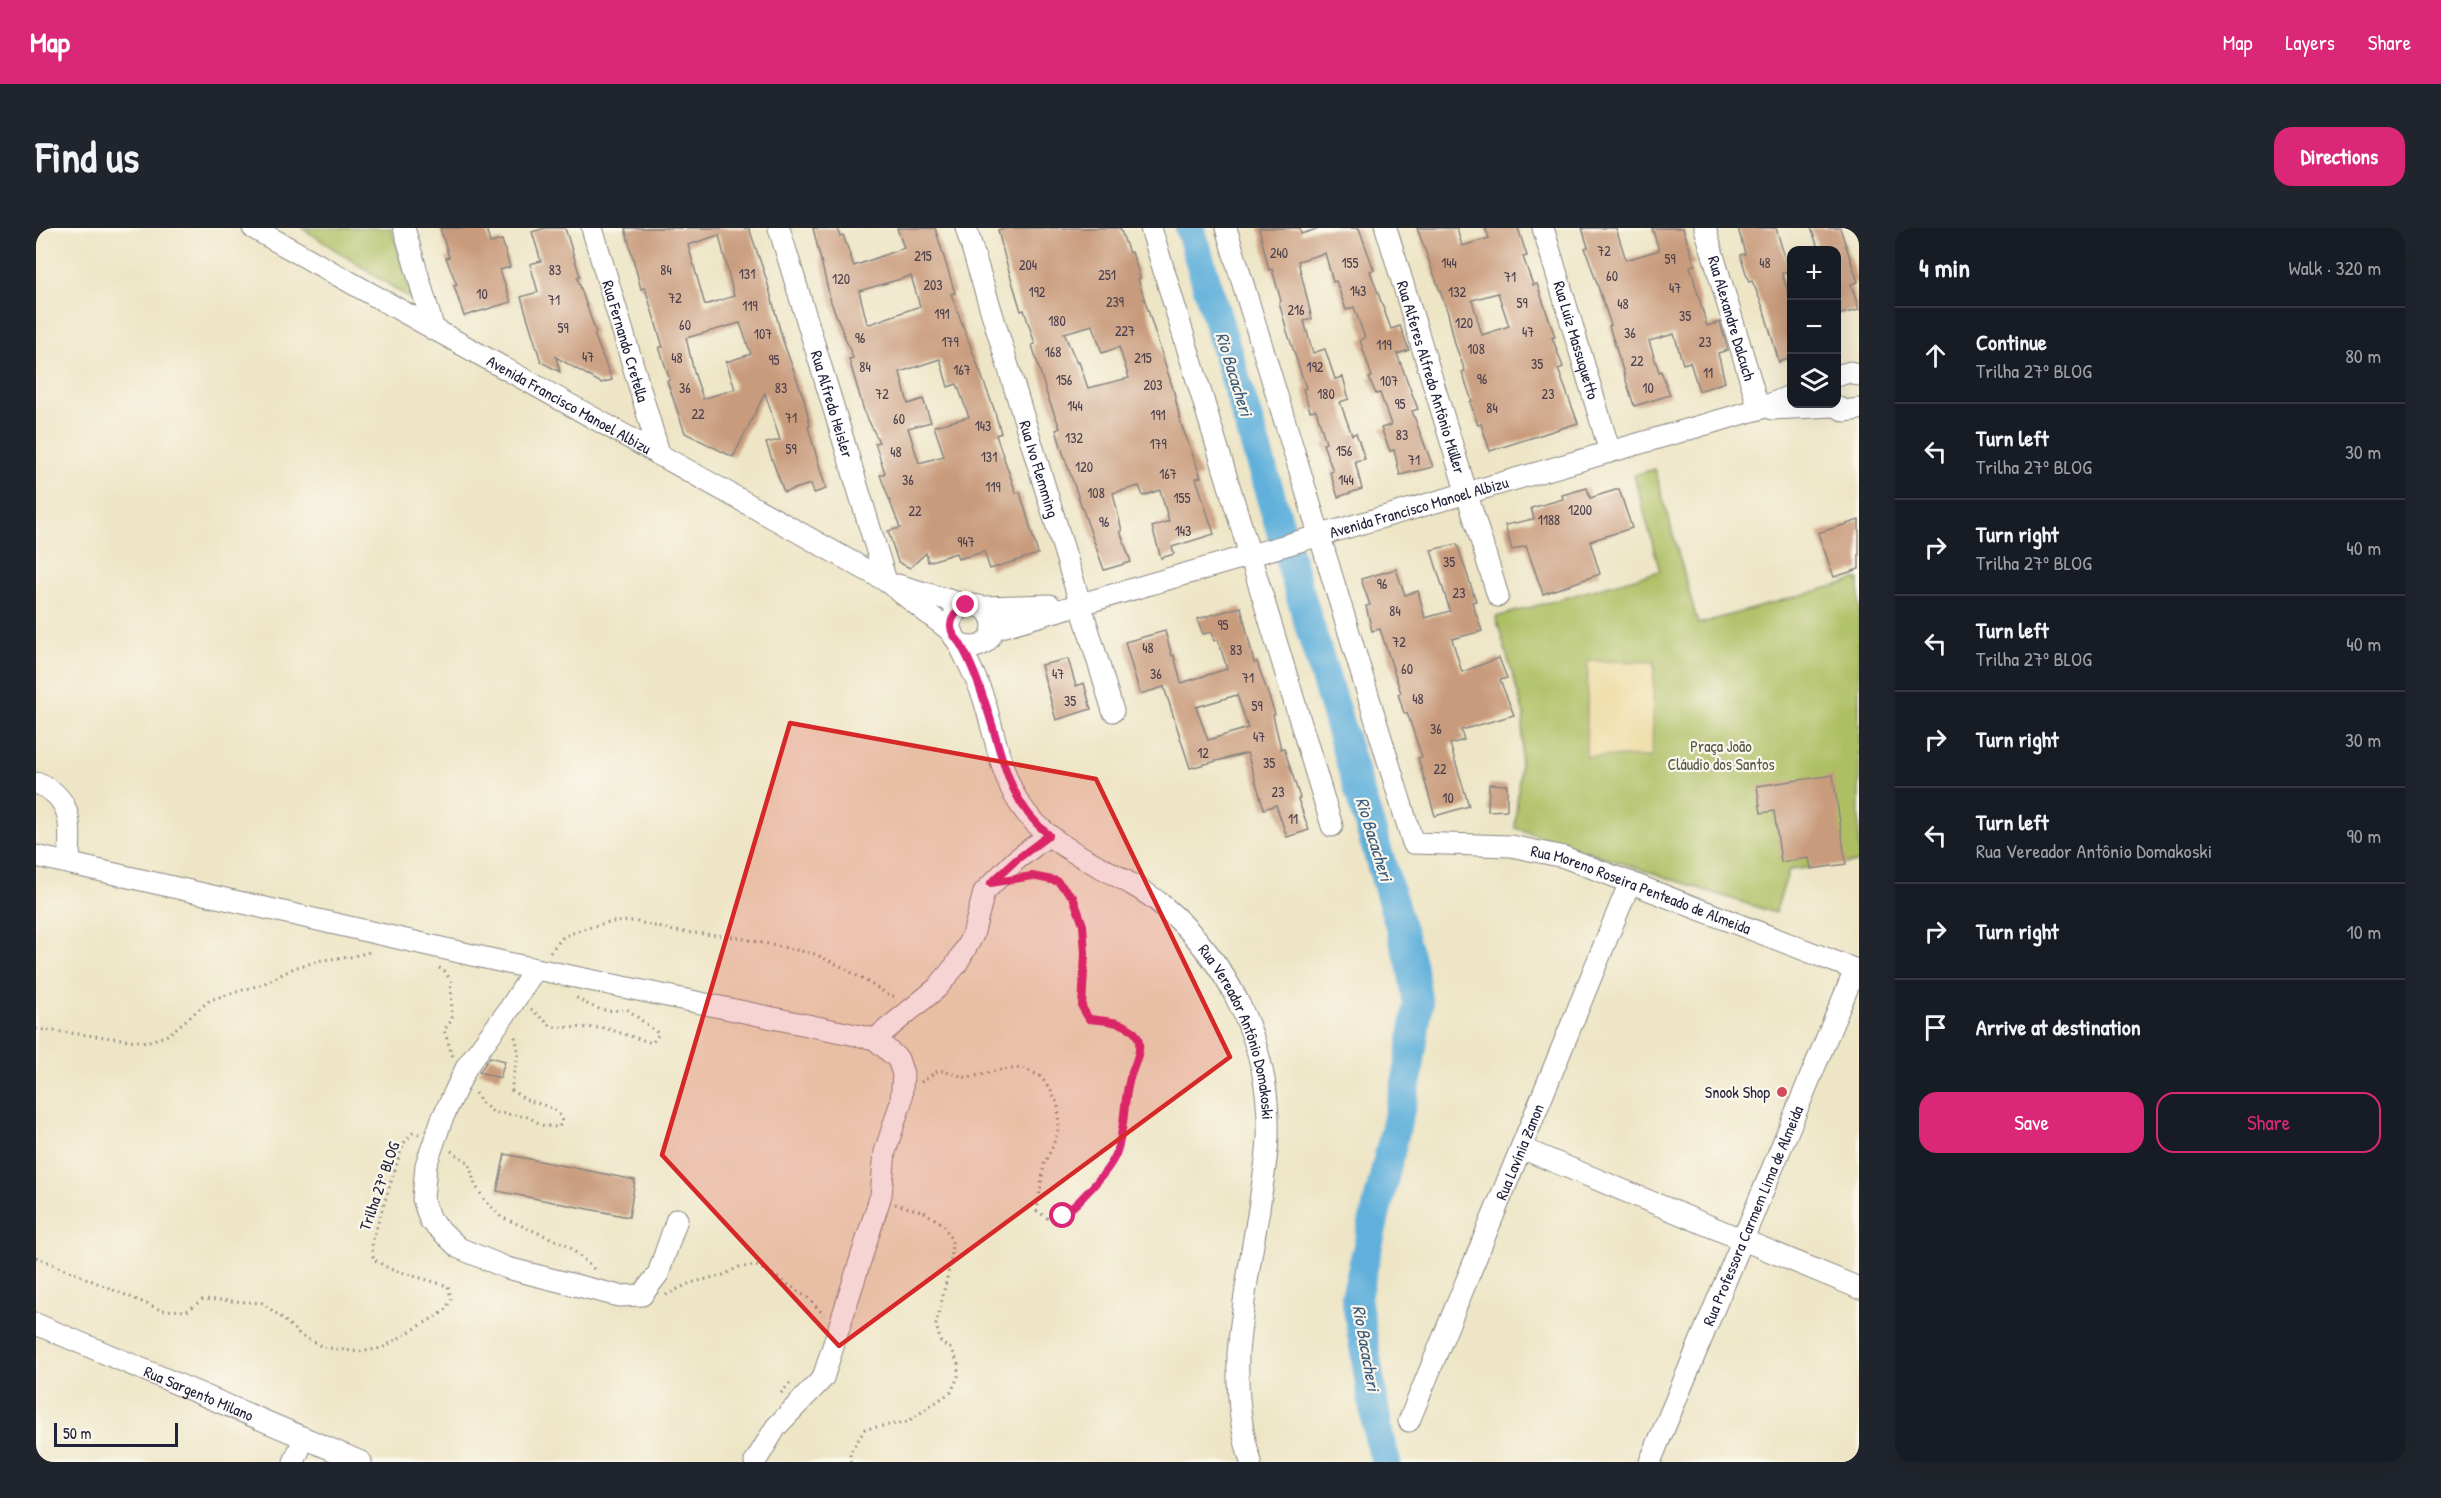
<!DOCTYPE html>
<html lang="en">
<head>
<meta charset="utf-8">
<style>
  body { margin:0; font-family:"Patrick Hand",sans-serif; background:#20242c; color:#f1f3f6 }
  .controls { position:absolute; right:18px; top:18px; display:grid; overflow:hidden; border-radius:12px; box-shadow:0 6px 24px #0002 }
  .controls button { width:54px; height:54px; display:grid; place-items:center; padding:0; border:0; border-bottom:2px solid #363941; background:#171b24; color:#f1f3f6; font:30px sans-serif }
  .scale { position:absolute; left:18px; bottom:15px; width:124px; box-sizing:border-box; padding-left:6px; border:3px solid #22223b; border-top:0; font-size:16px; line-height:21px; white-space:nowrap; color:#22223b; -webkit-text-stroke:4px #fbf7ec; paint-order:stroke }
  .stop { position:absolute; width:18px; height:18px; margin:-14px; border:4px solid #db2777; border-radius:50%; background:#fff }
  .stop.end { background:#db2777; border-color:#fff; box-shadow:0 2px 6px #0008 }
  .list { margin:0; padding:0; list-style:none }
  h2 { display:flex; justify-content:space-between; align-items:center; height:78px; margin:0; padding:0 24px; font-size:26px }
  h2 small { font-size:20px; font-weight:400; color:#9ea1a6 }
  .list li { display:grid; grid-template-columns:39px 1fr auto; gap:18px; align-items:center; box-sizing:border-box; height:96px; padding:0 24px; border-top:2px solid #363941 }
  .list b { display:block; font-size:22px; white-space:nowrap }
  .list p { margin:0; font-size:20px; white-space:nowrap; color:#9ea1a6 }
  .list em { font-size:20px; font-style:normal; color:#9ea1a6 }
  .actions { display:flex; gap:12px; padding:18px 24px }
  .actions a { flex:1; padding:14px 0; border:2px solid #db2777; border-radius:18px; text-align:center; font-size:21px; color:#db2777 }
  .actions .main { background:#db2777; color:#fff }
  .icon { flex:none; width:33px; height:33px; fill:none; stroke:currentColor; stroke-width:2; stroke-linecap:round; stroke-linejoin:round }
  .map { position:relative; flex:none; width:1823px; height:1234px; overflow:hidden; border-radius:18px }
  header { display:flex; align-items:center; gap:36px; box-sizing:border-box; height:84px; padding:0 30px; background:#db2777; color:#fff }
  header strong { font-size:28px }
  nav { display:flex; gap:33px; margin-inline-start:auto; font-size:21px }
  .intro { display:flex; align-items:center; justify-content:space-between; box-sizing:border-box; height:144px; padding:0 36px }
  h1 { margin:0; font-size:42px }
  .button { padding:15px 27px; border-radius:18px; background:#db2777; color:#fff; font-size:21px; font-weight:700 }
  main { display:flex; gap:36px; padding:0 36px }
  aside { flex:1; background:#171b24; border-radius:18px; box-shadow:0 6px 24px #0002 }
  .map>svg:first-child { display:block }
</style>
</head>
<body>
<header>
<strong>Map</strong>
<nav><a>Map</a><a>Layers</a><a>Share</a></nav>
</header>
<div class="intro"><h1>Find us</h1><a class="button">Directions</a></div>
<main>
<div class="map">
<svg width="1823" height="1234" viewBox="0 0 1823 1234">
  <rect width="100%" height="100%" fill="#fbf7ec"/>
  <filter id="ink" filterUnits="userSpaceOnUse"><feTurbulence type="fractalNoise" baseFrequency=".0167" numOctaves="2"/><feDisplacementMap in="SourceGraphic" scale="12" xChannelSelector="R" yChannelSelector="G"/><feConvolveMatrix kernelMatrix="1 2 1 2 8 2 1 2 1" color-interpolation-filters="sRGB"/></filter>
  <filter id="wash" filterUnits="userSpaceOnUse"><feTurbulence type="fractalNoise" baseFrequency=".008" numOctaves="4" result="noise"/><feDisplacementMap in="SourceGraphic" scale="24" xChannelSelector="R" yChannelSelector="G"/><feGaussianBlur stdDeviation="1.35" result="paint"/><feColorMatrix in="noise" values="0 0 0 0 0 0 0 0 0 0 0 0 0 0 0 0 0 1.4 0 .05"/><feComposite in="paint" operator="in"/></filter>
  <g filter="url(#wash)">
    <rect width="100%" height="100%" fill="#ede5c5"/>
    <g fill="#aebf63" stroke="#68704f" stroke-width="1.5">
      <path d="M266,0H355L376,72Z"/>
      <path d="M1619,241L1662,396L1823,351V634L1753,642L1739,685L1479,600L1488,487L1460,389L1624,343L1598,247Z"/>
    </g>
    <path fill="#eeda9e" stroke="#887e6c" stroke-width="1.5" d="M1552,433L1618,434L1616,529L1550,528Z"/>
    <g fill="none" stroke-linecap="round" stroke-linejoin="round">
      <path stroke="#61b0db" stroke-width="30" d="M1154,0L1375,735L1382,776L1372,847L1320,1069L1343,1210L1350,1234"/>
    </g>
    <g id="blocks">
      <g fill="#c99b7d" fill-rule="evenodd">
        <path d="M404,0H450L454,15L466,12L474,39L464,42L475,74L428,88L418,58L421,57L410,30L413,29Z"/>
        <path d="M509,0H529L544,48L541,49L560,105L558,106L576,152L565,155L520,129L524,144L505,134L485,69L502,64L494,36L505,33L496,4Z"/>
        <path d="M589,0H713L731,53L747,113L768,171L774,198L772,199L790,261L778,265L775,256L748,264L730,215L744,212L729,165L697,229L649,205L631,153L634,152L623,119H627L609,60L605,61ZM683,7L698,68L669,77L652,17ZM704,95L715,126L690,134L699,161L667,171L658,144L650,110Z"/>
        <path d="M777,0H802L804,8L807,7L818,38L868,20L861,0H899L919,65L915,66L958,181L965,205L960,207L980,265L984,264L1002,326L954,341L948,324L922,331L920,325L892,334L890,325L874,340L862,334L852,303L864,300L844,247L849,245L839,215L843,214L828,183L813,131L817,130L795,74ZM875,48L884,78L834,96L831,95L823,63ZM904,131L912,159L921,156L933,189L898,198L908,228L883,235L872,200L895,194L887,171L872,176L864,144Z"/>
        <path d="M970,0H1084L1093,25L1096,24L1104,50L1102,51L1138,164L1145,196L1165,249L1160,250L1178,306L1136,319L1138,326L1125,330L1116,299L1133,293L1124,262L1107,268L1103,258L1077,265L1086,303H1084L1095,334L1068,342L1028,228L1020,202L1024,200L1012,170L996,117L999,116L988,82L985,83L969,30L962,2ZM1057,97L1066,125L1083,119L1093,150L1052,160L1043,134L1041,135L1028,105Z"/>
        <path d="M1223,0H1264L1265,6L1284,0H1323L1338,42L1334,43L1355,101L1364,98L1373,122L1361,126L1382,181L1376,183L1397,239L1364,247L1358,222L1354,223L1345,200L1355,197L1344,165L1340,166L1333,150L1336,149L1324,112L1329,110L1318,79L1310,82L1300,53L1297,54L1289,25L1262,33L1276,91L1268,93L1277,125L1289,121L1299,151L1307,149L1313,171L1304,174L1316,207L1320,205L1329,231L1319,233L1326,261L1302,269L1294,244L1297,243L1287,216L1290,215L1280,182L1274,183L1267,161L1270,160L1251,103L1243,74L1245,73L1236,41L1233,42Z"/>
        <path d="M1381,0H1421L1426,18L1453,10L1449,0H1482L1491,28L1487,29L1497,57L1501,56L1519,109H1516L1527,139L1522,141L1542,195L1454,223L1445,196L1442,197L1434,174L1436,173L1426,144L1429,143L1419,116L1412,85ZM1462,65L1473,98L1446,107L1436,72Z"/>
        <path d="M1546,0H1580L1590,32L1623,22L1616,0H1647L1659,37L1654,38L1671,98L1684,94L1692,122L1682,125L1689,154L1663,163L1654,134L1647,136L1638,106L1613,113L1623,144L1625,143L1634,167L1598,178L1573,98L1575,97L1549,20L1552,19Z"/>
        <path d="M1702,0H1740L1753,43L1746,45L1755,74V130L1743,134L1727,79L1716,53L1713,54L1704,27L1709,26Z"/>
        <path d="M1775,0H1804L1822,54L1815,56L1823,82L1800,87V22H1783Z"/>
        <path d="M1551,260L1554,270L1583,261L1596,300L1554,313L1564,346L1507,366L1490,318L1476,322L1469,297L1498,291L1495,280L1527,271L1526,267Z"/>
        <path d="M1823,292V341L1798,349L1782,305Z"/>
        <path d="M1421,316L1440,373L1436,374L1446,403L1416,411L1426,444L1463,430L1471,450L1464,452L1478,487L1425,502L1428,512L1414,516L1433,578L1399,588L1382,530L1386,529L1371,485H1368L1362,466L1365,465L1344,401L1336,403L1330,378L1334,377L1325,351L1360,341L1369,367L1382,363L1389,390L1414,383L1395,322Z"/>
        <path d="M1205,379L1218,435L1221,434L1239,486L1237,487L1245,521L1248,520L1264,570L1262,571L1273,602L1251,609L1240,577L1228,581L1211,525L1154,540L1128,459L1104,466L1089,414L1129,403L1136,428L1138,427L1145,455L1191,441L1182,411L1178,413L1176,404L1167,406L1161,391ZM1201,467L1212,500L1172,512L1160,479Z"/>
        <path d="M1032,431L1040,458L1048,455L1055,481L1020,492L1005,437Z"/>
        <path d="M1797,547L1810,636L1775,641L1773,630L1745,634L1738,583L1725,585L1721,558Z"/>
        <path d="M1453,556L1471,557V582L1452,583Z"/>
        <path d="M454,829L469,833L464,850L443,844Z"/>
        <path d="M469,926L599,952L593,989L461,963Z"/>
      </g>
    </g>
  </g>
  <g filter="url(#ink)">
    <use href="#blocks" fill-opacity="0" stroke="#888480" stroke-width="1.5"/>
    <g fill="none" stroke-linecap="round" stroke-linejoin="round">
      <g stroke="#888480" stroke-width="23">
        <g id="minor">
          <path id="s1" d="M217,0L850,353L917,405"/>
          <path d="M368,0L398,102"/>
          <path id="s2" d="M556,0L624,228"/>
          <path id="s3" d="M743,0L850,353"/>
          <path id="s4" d="M930,0L1077,483"/>
          <path d="M1115,0L1296,598"/>
          <path id="s5" d="M1190,0L1377,615L1475,618L1528,629L1823,743"/>
          <path id="s6" d="M1350,0L1462,368"/>
          <path id="s7" d="M1507,0L1574,224"/>
          <path id="s8" d="M1669,0L1723,181"/>
          <path d="M1800,148L1814,144L1823,147"/>
          <path d="M1796,176L1809,183L1823,181"/>
          <path d="M1736,181L1798,178"/>
          <path d="M862,357L930,377"/>
          <circle cx="936" cy="398" r="21"/>
          <path d="M947,379L1014,377"/>
          <path id="s9" d="M958,401L1723,181L1756,167"/>
          <path id="s10" d="M922,414C931,433 942,452 948,472C959,506 964,544 983,575C1016,626 1081,640 1126,677C1194,734 1235,820 1232,909C1231,933 1226,957 1223,981C1215,1029 1206,1076 1202,1125C1201,1162 1203,1198 1215,1234"/>
          <path d="M0,555C39,569 34,600 33,634"/>
          <path d="M0,628L476,736L839,811L862,831L867,846L865,874L849,924L845,967L787,1150L740,1199L719,1234"/>
          <path d="M499,741L474,780L431,838L406,891L390,937L387,971L394,992L423,1020L471,1040L583,1068L606,1067L622,1046L641,991"/>
          <path d="M839,811L901,760L920,737L937,707L948,664L980,632L1013,607"/>
          <path d="M1485,920L1823,1060"/>
          <path id="s11" d="M0,1096L325,1234"/>
          <path id="s12" d="M1373,1193L1594,654"/>
          <path d="M258,1234L268,1210"/>
          <path id="s13" d="M1614,1234L1819,742"/>
        </g>
      </g>
      <g stroke="#888480" stroke-width="3" stroke-dasharray="1.5 4.5" stroke-linecap="butt">
        <path d="M514,724L527,709L547,701L573,694L598,693L638,703L699,709L779,726L806,739L855,768H862"/>
        <path d="M403,740L408,742L415,753L416,792L408,802L417,829"/>
        <path d="M495,781L516,799L569,800L616,815L623,806L591,781C569,785 557,781 538,768"/>
        <path d="M0,801L111,814L132,807L174,772L227,756L258,740L286,732L314,729L334,724"/>
        <path d="M885,854L903,842L932,850L963,842L987,840L1004,848L1015,862L1022,877L1023,899L1017,918L1008,936L1001,983L1011,990C1017,990 1024,990 1029,987C1043,977 1073,942 1080,927C1089,906 1087,881 1092,859C1095,844 1107,825 1102,810C1095,793 1069,793 1053,791C1051,788 1047,783 1046,779C1044,773 1048,763 1048,756C1050,713 1050,642 988,649"/>
        <path d="M439,865L446,875L457,884L492,889L508,898L523,899L526,893C522,877 502,877 489,871C485,869 480,865 476,863C475,839 488,833 478,806"/>
        <path d="M415,923L433,935L439,957L448,971L465,989L531,1017L559,1042"/>
        <path d="M0,1029L125,1082L151,1083L167,1071L226,1075L245,1089L265,1108L287,1119L323,1124L346,1120L409,1083L415,1071L412,1058L354,1041L337,1031L336,1014L367,916L377,905L383,906"/>
        <path d="M630,1067L654,1055L687,1047L703,1039L720,1038L733,1044L772,1070L788,1087"/>
        <path d="M745,1165L757,1152"/>
        <path d="M814,1234V1225L829,1201L871,1194L915,1164L922,1149V1136L916,1121L905,1115L900,1097L915,1033L916,1013L907,996L888,984L859,976"/>
      </g>
      <use href="#minor" stroke="#fff" stroke-width="21"/>
    </g>
  </g>
  <g fill="none" stroke-linecap="round" stroke-linejoin="round" filter="url(#ink)">
    <path stroke="#db2777" stroke-width="8" d="M930,377C922,382 915,388 915,398C915,405 919,409 923,414C933,430 941,451 947,469C966,519 968,571 1013,607L980,632L955,655L996,648L1021,653L1037,669L1047,697L1049,725L1046,779L1053,791C1069,793 1095,793 1102,810C1107,824 1096,840 1093,854C1087,877 1089,903 1080,926C1072,945 1043,974 1027,988"/>
  </g>
  <path fill="#d62828" fill-opacity="0.2" stroke="#d62828" stroke-width="4.5" stroke-linejoin="round" d="M754,495L1060,551L1194,829L803,1118L626,927Z"/>
  <circle fill="#d1495b" stroke="#fbf7ec" stroke-width="2" cx="1746" cy="864" r="6"/>
  <g text-anchor="middle" stroke-width="4.5" stroke-linejoin="round" paint-order="stroke">
    <g font-size="14" fill="#4c404c">
      <text x="1568" y="28">72</text>
      <text x="1243" y="30">240</text>
      <text x="887" y="33">215</text>
      <text x="1634" y="36">59</text>
      <text x="1314" y="40">155</text>
      <text x="1413" y="40">144</text>
      <text x="1729" y="40">48</text>
      <text x="992" y="42">204</text>
      <text x="519" y="47">83</text>
      <text x="630" y="47">84</text>
      <text x="711" y="51">131</text>
      <text x="1071" y="52">251</text>
      <text x="1576" y="53">60</text>
      <text x="1474" y="54">71</text>
      <text x="805" y="56">120</text>
      <text x="897" y="62">203</text>
      <text x="1639" y="65">47</text>
      <text x="1322" y="68">143</text>
      <text x="1001" y="69">192</text>
      <text x="1421" y="69">132</text>
      <text x="446" y="71">10</text>
      <text x="639" y="75">72</text>
      <text x="518" y="77">71</text>
      <text x="1079" y="79">239</text>
      <text x="1486" y="80">59</text>
      <text x="1587" y="81">48</text>
      <text x="714" y="83">119</text>
      <text x="1260" y="87">216</text>
      <text x="906" y="91">191</text>
      <text x="1649" y="93">35</text>
      <text x="1021" y="98">180</text>
      <text x="1428" y="100">120</text>
      <text x="649" y="102">60</text>
      <text x="527" y="105">59</text>
      <text x="1089" y="108">227</text>
      <text x="1492" y="109">47</text>
      <text x="1594" y="110">36</text>
      <text x="727" y="111">107</text>
      <text x="824" y="115">96</text>
      <text x="914" y="119">179</text>
      <text x="1669" y="119">23</text>
      <text x="1348" y="122">119</text>
      <text x="1440" y="126">108</text>
      <text x="1017" y="129">168</text>
      <text x="552" y="134">47</text>
      <text x="641" y="135">48</text>
      <text x="1107" y="135">215</text>
      <text x="738" y="137">95</text>
      <text x="1601" y="138">22</text>
      <text x="1501" y="141">35</text>
      <text x="829" y="144">84</text>
      <text x="1279" y="144">192</text>
      <text x="926" y="147">167</text>
      <text x="1672" y="150">11</text>
      <text x="1446" y="156">96</text>
      <text x="1028" y="157">156</text>
      <text x="1353" y="158">107</text>
      <text x="1117" y="162">203</text>
      <text x="649" y="165">36</text>
      <text x="745" y="165">83</text>
      <text x="1612" y="165">10</text>
      <text x="846" y="171">72</text>
      <text x="1290" y="171">180</text>
      <text x="1512" y="171">23</text>
      <text x="1364" y="181">95</text>
      <text x="1039" y="183">144</text>
      <text x="1456" y="185">84</text>
      <text x="662" y="191">22</text>
      <text x="1122" y="192">191</text>
      <text x="755" y="195">71</text>
      <text x="863" y="196">60</text>
      <text x="947" y="203">143</text>
      <text x="1366" y="212">83</text>
      <text x="1038" y="215">132</text>
      <text x="1122" y="221">179</text>
      <text x="755" y="226">59</text>
      <text x="1308" y="228">156</text>
      <text x="860" y="229">48</text>
      <text x="953" y="234">131</text>
      <text x="1378" y="237">71</text>
      <text x="1048" y="244">120</text>
      <text x="1132" y="251">167</text>
      <text x="872" y="257">36</text>
      <text x="1310" y="257">144</text>
      <text x="957" y="264">119</text>
      <text x="1060" y="270">108</text>
      <text x="1146" y="275">155</text>
      <text x="1544" y="287">1200</text>
      <text x="879" y="288">22</text>
      <text x="1513" y="297">1188</text>
      <text x="1068" y="299">96</text>
      <text x="1147" y="308">143</text>
      <text x="930" y="319">947</text>
      <text x="1413" y="339">35</text>
      <text x="1346" y="361">96</text>
      <text x="1423" y="370">23</text>
      <text x="1359" y="388">84</text>
      <text x="1187" y="402">95</text>
      <text x="1363" y="419">72</text>
      <text x="1112" y="425">48</text>
      <text x="1200" y="427">83</text>
      <text x="1371" y="446">60</text>
      <text x="1022" y="451">47</text>
      <text x="1120" y="451">36</text>
      <text x="1212" y="455">71</text>
      <text x="1382" y="476">48</text>
      <text x="1034" y="478">35</text>
      <text x="1221" y="483">59</text>
      <text x="1400" y="506">36</text>
      <text x="1223" y="514">47</text>
      <text x="1167" y="530">12</text>
      <text x="1233" y="540">35</text>
      <text x="1404" y="546">22</text>
      <text x="1242" y="569">23</text>
      <text x="1412" y="575">10</text>
      <text x="1257" y="596">11</text>
    </g>
    <g font-size="16" fill="#22223b" stroke="#fbf7ec">
      <text dy="6" stroke="none"><textPath href="#s8" startOffset="94">Rua Alexandre Dalcuch</textPath></text>
      <text dy="6" stroke="none"><textPath href="#s7" startOffset="117">Rua Luiz Massuquetto</textPath></text>
      <text dy="6" stroke="none"><textPath href="#s2" startOffset="118">Rua Fernando Cretella</textPath></text>
      <text dy="6" stroke="none"><textPath href="#s6" startOffset="156">Rua Alferes Alfredo Antônio Müller</textPath></text>
      <text dy="6" stroke="none"><textPath href="#s1" startOffset="362">Avenida Francisco Manoel Albizu</textPath></text>
      <text dy="6" stroke="none"><textPath href="#s3" startOffset="184">Rua Alfredo Heisler</textPath></text>
      <text dy="6" stroke="none"><textPath href="#s4" startOffset="252">Rua Ivo Flemming</textPath></text>
      <text dy="6" stroke="none"><textPath href="#s9" startOffset="442">Avenida Francisco Manoel Albizu</textPath></text>
      <text dy="6" stroke="none"><textPath href="#s5" startOffset="878">Rua Moreno Roseira Penteado de Almeida</textPath></text>
      <text dy="6" stroke="none"><textPath href="#s10" startOffset="502">Rua Vereador Antônio Domakoski</textPath></text>
      <text dy="6" stroke="none"><textPath href="#s12" startOffset="291">Rua Lavínia Zanon</textPath></text>
      <text transform="translate(343 958) rotate(-71)" y="6">Trilha 27º BLOG</text>
      <text dy="6" stroke="none"><textPath href="#s13" startOffset="267">Rua Professora Carmem Lima de Almeida</textPath></text>
      <text dy="6" stroke="none"><textPath href="#s11" startOffset="177">Rua Sargento Milano</textPath></text>
    </g>
    <g font-size="16" fill="#535949" stroke="#fbf7ec">
      <text x="1685" y="524">Praça João<tspan x="1685" dy="18">Cláudio dos Santos</tspan></text>
    </g>
    <g font-size="16" fill="#22223b" stroke="#fbf7ec" text-anchor="end">
      <text x="1734" y="870">Snook Shop</text>
    </g>
    <g font-size="18" font-style="italic" fill="#3b5b7b" stroke="#fbf7ec">
      <text transform="translate(1198 146) rotate(73)" y="6">Rio Bacacheri</text>
      <text transform="translate(1338 611) rotate(73)" y="6">Rio Bacacheri</text>
      <text transform="translate(1330 1120) rotate(80)" y="6">Rio Bacacheri</text>
    </g>
  </g>
</svg>
<div class="controls">
<button>+</button>
<button>−</button>
<button><svg class="icon" aria-label="layers" viewBox="0 0 24 24"><path d="M12 4l9 5-9 5-9-5zM3 14l9 5 9-5"/></svg></button>
</div>
<div class="scale">50 m</div>
<div class="stop" style="left:1027px;top:988px"></div>
<div class="stop end" style="left:930px;top:377px"></div>
</div>
<aside>
<h2>4 min<small>Walk · 320 m</small></h2>
<ul class="list">
<li><svg class="icon" aria-label="ahead" viewBox="0 0 24 24"><path d="M12 20V5M6 11l6-6 6 6"/></svg><div><b>Continue</b><p>Trilha 27º BLOG</p></div><em>80 m</em></li>
<li><svg class="icon" aria-label="left" viewBox="0 0 24 24"><path d="M17 20v-9H6M10 6l-5 5 5 5"/></svg><div><b>Turn left</b><p>Trilha 27º BLOG</p></div><em>30 m</em></li>
<li><svg class="icon" aria-label="right" viewBox="0 0 24 24"><path d="M7 20v-9h11M14 6l5 5-5 5"/></svg><div><b>Turn right</b><p>Trilha 27º BLOG</p></div><em>40 m</em></li>
<li><svg class="icon" aria-label="left" viewBox="0 0 24 24"><path d="M17 20v-9H6M10 6l-5 5 5 5"/></svg><div><b>Turn left</b><p>Trilha 27º BLOG</p></div><em>40 m</em></li>
<li><svg class="icon" aria-label="right" viewBox="0 0 24 24"><path d="M7 20v-9h11M14 6l5 5-5 5"/></svg><div><b>Turn right</b></div><em>30 m</em></li>
<li><svg class="icon" aria-label="left" viewBox="0 0 24 24"><path d="M17 20v-9H6M10 6l-5 5 5 5"/></svg><div><b>Turn left</b><p>Rua Vereador Antônio Domakoski</p></div><em>90 m</em></li>
<li><svg class="icon" aria-label="right" viewBox="0 0 24 24"><path d="M7 20v-9h11M14 6l5 5-5 5"/></svg><div><b>Turn right</b></div><em>10 m</em></li>
<li><svg class="icon" aria-label="arrive" viewBox="0 0 24 24"><path d="M6 21V4h12l-3 4 3 4H6"/></svg><div><b>Arrive at destination</b></div></li>
</ul>
<div class="actions"><a class="main">Save</a><a>Share</a></div>
</aside>
</main>
</body>
</html>
